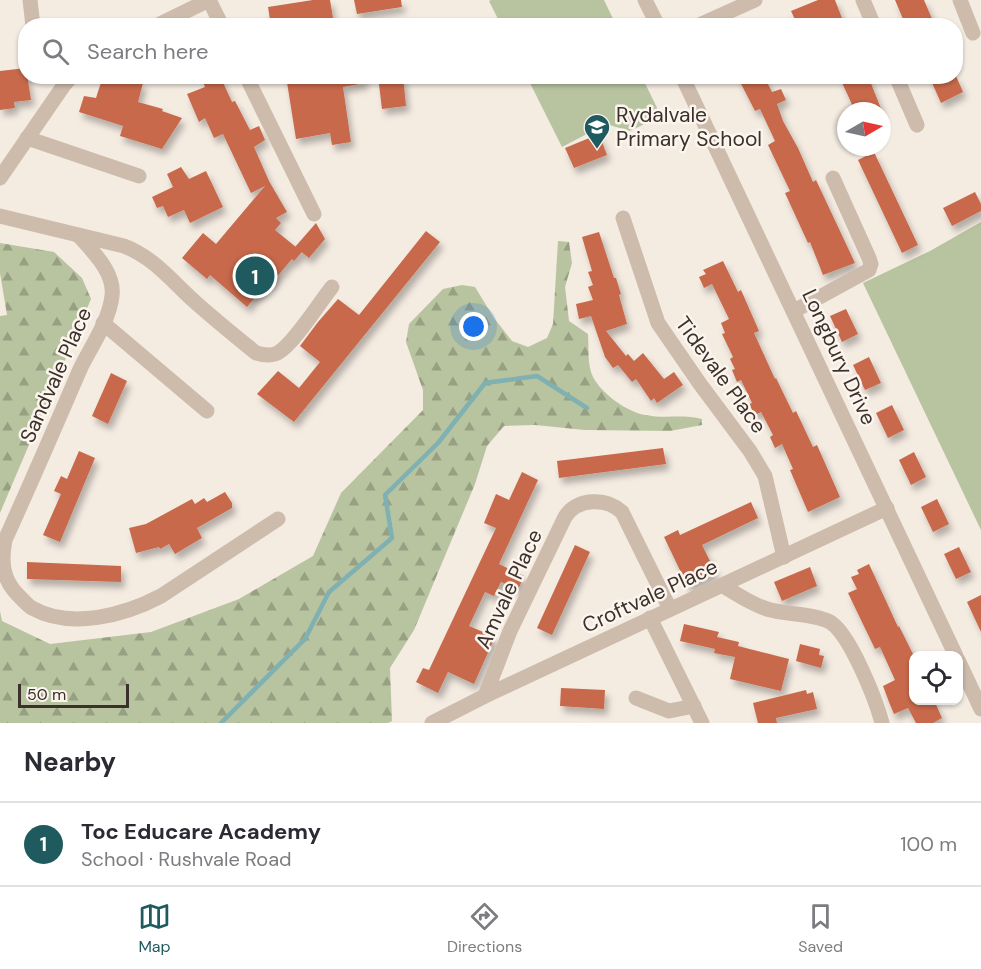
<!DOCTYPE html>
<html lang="en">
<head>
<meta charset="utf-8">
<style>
  body { margin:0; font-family:"DM Sans",sans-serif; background:#f7f7f7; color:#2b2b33 }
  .controls { position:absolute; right:18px; bottom:18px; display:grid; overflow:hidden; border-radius:12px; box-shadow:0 2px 4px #0004 }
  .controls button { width:54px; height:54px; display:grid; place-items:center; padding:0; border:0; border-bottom:2px solid #e1e1e2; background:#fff; color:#2b2b33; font:30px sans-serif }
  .compass { position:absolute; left:837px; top:102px; width:54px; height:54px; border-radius:50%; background:#fff; box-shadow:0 2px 4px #0004; rotate:81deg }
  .scale { position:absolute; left:18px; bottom:15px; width:111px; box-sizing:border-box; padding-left:6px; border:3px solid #3b302b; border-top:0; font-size:16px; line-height:21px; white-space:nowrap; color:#3b302b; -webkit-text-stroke:4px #fbf5ee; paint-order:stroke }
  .you { position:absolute; left:474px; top:327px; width:21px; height:21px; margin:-15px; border:4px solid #fff; border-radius:50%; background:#1a73e8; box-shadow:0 0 0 9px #1a73e833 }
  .badge { display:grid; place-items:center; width:39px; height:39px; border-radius:50%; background:#1f5a5e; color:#fff; font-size:20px; font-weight:700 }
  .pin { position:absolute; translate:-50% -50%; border:3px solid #fff; box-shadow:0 2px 6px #0006 }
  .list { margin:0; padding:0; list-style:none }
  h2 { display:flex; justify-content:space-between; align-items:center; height:78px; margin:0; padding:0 24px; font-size:26px }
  h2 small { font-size:20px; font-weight:400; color:#7c7c81 }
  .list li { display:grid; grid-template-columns:39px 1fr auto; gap:18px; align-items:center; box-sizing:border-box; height:84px; padding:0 24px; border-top:2px solid #e1e1e2 }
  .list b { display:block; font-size:22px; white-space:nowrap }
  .list p { margin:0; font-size:20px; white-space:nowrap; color:#7c7c81 }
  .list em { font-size:20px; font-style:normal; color:#7c7c81 }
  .icon { flex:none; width:33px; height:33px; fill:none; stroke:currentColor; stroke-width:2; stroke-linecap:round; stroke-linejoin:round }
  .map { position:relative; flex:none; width:981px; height:723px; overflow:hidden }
  .search { position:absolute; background:#fff; box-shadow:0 2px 4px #0004; left:18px; right:18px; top:18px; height:66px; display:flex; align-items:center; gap:15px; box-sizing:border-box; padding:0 21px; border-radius:24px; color:#7c7c81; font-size:22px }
  .sheet { height:162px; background:#fff }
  nav { display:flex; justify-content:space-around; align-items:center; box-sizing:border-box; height:84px; border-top:2px solid #e1e1e2; background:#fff; font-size:16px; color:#7c7c81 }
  nav a { display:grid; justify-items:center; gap:3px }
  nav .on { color:#1f5a5e }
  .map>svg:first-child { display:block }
</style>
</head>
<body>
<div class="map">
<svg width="981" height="723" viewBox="0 0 981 723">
  <defs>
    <pattern id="forest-firs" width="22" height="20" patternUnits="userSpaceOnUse" patternTransform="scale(1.5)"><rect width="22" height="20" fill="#b8c4a0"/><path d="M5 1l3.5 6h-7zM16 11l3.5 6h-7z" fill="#97a083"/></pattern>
    <filter id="shadow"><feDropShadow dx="3.5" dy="6" stdDeviation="3" flood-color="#0004"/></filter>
  </defs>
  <rect width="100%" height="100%" fill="#f4ebe1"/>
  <g fill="url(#forest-firs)">
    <path d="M558,241L569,242L572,263L565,287L569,321L588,334C589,347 587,365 593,377C601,393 627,412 645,415C664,419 683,414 702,419V425L670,431L585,430L535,425L504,426L487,446L475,484L414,630L390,668L392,721L388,723H0V611L2,621L50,644L151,632L239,599L313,556L341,493L423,410V390L406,342L409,324L443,289L462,285L475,287L494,318L512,341L528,347L547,338L553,324Z"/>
    <path d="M0,243L54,252L82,278L91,299L0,513V316L7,315L0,273Z"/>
  </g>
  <g fill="#b8c4a0">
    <path d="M491,0H604L616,25H501L489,1Z"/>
    <path d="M527,77H642L661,116L630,131L606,124L562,147Z"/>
    <path d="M981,222V530L863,283L930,251Z"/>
  </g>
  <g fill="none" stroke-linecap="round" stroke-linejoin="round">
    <path stroke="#7fb0b2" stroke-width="4.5" d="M221,723L305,639L329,592L392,538L385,495L438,443L485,383L537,376L587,408"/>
  </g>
  <g fill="#c8694b" filter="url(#shadow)">
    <path d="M313,0H330L334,24L322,26H271L268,7Z"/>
    <path d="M354,0H401L402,7L357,14Z"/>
    <path d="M818,0H835L845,26H798L791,11Z"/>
    <path d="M895,0H924L935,26H906Z"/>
    <path d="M26,68L31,100L14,102L15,108L0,110V71Z"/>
    <path d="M103,76H123L143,83L138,102L163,109L162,111L182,118L162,149L120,136L123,126L79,112L84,96L96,98Z"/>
    <path d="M201,76H220L232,102L235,101L250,130L259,126L265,140L254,147L269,181L287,212L276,218L281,223L275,230L302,252L294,261L292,259L270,285L268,282L247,307L210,275L207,279L182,258L203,233L216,244L265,186L251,193L223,134L214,138L205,118L199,122L187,94L205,87Z"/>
    <path d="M286,76H365V83L343,87L351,142L332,145L330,133L296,139Z"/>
    <path d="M378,76H403L406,106L382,109Z"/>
    <path d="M737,76H764L772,92L781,89L786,100L777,104L783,121L798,148L813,182L816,180L855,263L823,275L810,242L808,243L785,193L790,191L768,145L775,141L760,109L755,111Z"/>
    <path d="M839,76H868L882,111H855Z"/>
    <path d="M929,76H956L963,92L941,103Z"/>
    <path d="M599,134L607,155L574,168L565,148Z"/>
    <path d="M874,152L918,245L902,253L858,160Z"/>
    <path d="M181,167L189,179L206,171L223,207L190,223L184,210L168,217L163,206L157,208L152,197L173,187L167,174Z"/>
    <path d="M975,192L981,204V211L952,226L943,208Z"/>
    <path d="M316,223L325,239L309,258L295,247Z"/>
    <path d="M426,231L440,242L294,422L257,394L278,371L299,388L320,362L300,346L318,322L338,299L359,315Z"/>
    <path d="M599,232L614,278H616L621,294L619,295L627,324L606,331L626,356L628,354L634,361L643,353L664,379L674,372L683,385L657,403L654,398L651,401L636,379L632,382L618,365L613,368L605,357L591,316L579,319L576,304L593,300L588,287L593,285L588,272L592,271L582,237Z"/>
    <path d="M723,261L738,292L741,290L759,331L754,333L775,379L776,378L793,413L796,411L813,447L817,445L840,497L808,512L790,470L793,469L782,444L775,448L770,437L773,435L761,412L755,415L749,404L752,403L741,380L737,382L732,370L735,369L730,359L733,357L722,334L725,333L721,323L729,319L712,284L704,288L699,277L706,274L703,270Z"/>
    <path d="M846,309L858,334L842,342L830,316Z"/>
    <path d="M869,357L881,383L865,390L853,365Z"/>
    <path d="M111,373L127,381L108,424L92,416Z"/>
    <path d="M892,405L904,430L888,438L876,413Z"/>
    <path d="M663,448L666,464L559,478L557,461Z"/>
    <path d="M79,451L95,458L60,542L43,535L61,494L54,491L61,476L67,479Z"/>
    <path d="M914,452L926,477L911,485L899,460Z"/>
    <path d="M522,472L538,480L499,564L524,576L518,590L501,582L494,596L485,592L469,626L495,637L474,684L448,672L438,693L416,682L423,668L429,670L496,528L484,523L496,494L509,500Z"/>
    <path d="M225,492L232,503V508L197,528L202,538L175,554L169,544L160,549L159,547L136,553L129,528L146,524L192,499L195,504L204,498L207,502Z"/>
    <path d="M937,499L949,524L933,532L921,507Z"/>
    <path d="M751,502L758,518L702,545L716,573L688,587L664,537L678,530L680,535Z"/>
    <path d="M575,545L590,552L552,635L537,628Z"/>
    <path d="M959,547L971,572L956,579L944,554Z"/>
    <path d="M27,562L121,566V582L27,579Z"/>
    <path d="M869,564L898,627L899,626L914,656V700H934L942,718L933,723H916L908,708L894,714L889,702L883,686L895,680L880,647L875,649L848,593L857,589L851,577L859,574L857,570Z"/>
    <path d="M810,567L817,586L782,601L774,582Z"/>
    <path d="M981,595V632L967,602Z"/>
    <path d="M684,624L719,632L717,637L739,642L738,646L789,659L781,691L730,679L735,657L714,653L715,649L680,641Z"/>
    <path d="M800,644L820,649L819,655L824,656L821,668L796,661Z"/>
    <path d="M561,688L605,690L604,709L560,706Z"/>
    <path d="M806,690L807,694L813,692L817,709L776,718L777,723H758L753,703Z"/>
  </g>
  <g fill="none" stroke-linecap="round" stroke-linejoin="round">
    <g stroke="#cdbbac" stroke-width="15">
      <path d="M30,0L33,26"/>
      <path d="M209,0L222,26"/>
      <path d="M645,0L658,26"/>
      <path d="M863,0L874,26"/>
      <path d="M960,0L973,33"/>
      <path d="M156,26L209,0"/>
      <path d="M697,26L755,0"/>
      <path d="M246,76L314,214"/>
      <path d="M682,76L956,656"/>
      <path d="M896,76L917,125"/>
      <path d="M27,138L139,176"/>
      <path d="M0,178L64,85L72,76"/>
      <path d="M0,216L124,246C153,257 172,281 194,301C214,319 235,336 256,353C263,355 272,357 279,352C295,342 319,303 332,287"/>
      <path d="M623,218L658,323L700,384L750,451L765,476L784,557"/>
      <path d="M80,237C94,253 115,273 112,296C109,321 92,345 81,367C56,425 31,483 5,540C1,561 2,579 18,595C22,599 27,605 32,608C71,630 125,615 161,596L278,519"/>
      <path d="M794,311L869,270L871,264L869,258L833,178"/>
      <path d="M103,323L207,411"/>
      <path d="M723,586C737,594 751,604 767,609C786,615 813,613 830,622C850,634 876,700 882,723"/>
      <path d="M650,618L702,723"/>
      <path d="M958,660L981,709"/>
      <path d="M485,696L510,631L565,517C577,498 606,497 622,512L670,609"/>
      <path d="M636,698L669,711L694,706"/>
      <path d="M432,723L485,696L887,508"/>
    </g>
  </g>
  <defs>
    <g id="school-pin" transform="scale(1.35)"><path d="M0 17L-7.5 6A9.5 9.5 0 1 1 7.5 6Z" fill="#1f5a5e" stroke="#fbf5ee"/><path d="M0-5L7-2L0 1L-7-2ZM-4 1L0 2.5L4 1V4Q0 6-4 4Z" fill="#fff"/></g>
  </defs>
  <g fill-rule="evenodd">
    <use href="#school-pin" x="597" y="127"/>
  </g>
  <g text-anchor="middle" stroke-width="5" stroke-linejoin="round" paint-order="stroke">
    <g font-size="21" fill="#3b302b" stroke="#fbf5ee" text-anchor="start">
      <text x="616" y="122">Rydalvale<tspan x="616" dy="24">Primary School</tspan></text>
    </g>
    <g font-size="21" fill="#3b302b" stroke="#fbf5ee">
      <text transform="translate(839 357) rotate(65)" y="7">Longbury Drive</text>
      <text transform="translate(56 375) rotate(-66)" y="7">Sandvale Place</text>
      <text transform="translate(721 375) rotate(54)" y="7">Tidevale Place</text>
      <text transform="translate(509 589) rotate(-65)" y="7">Amvale Place</text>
      <text transform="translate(650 596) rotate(-25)" y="7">Croftvale Place</text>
    </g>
  </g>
</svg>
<div class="controls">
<button><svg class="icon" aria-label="locate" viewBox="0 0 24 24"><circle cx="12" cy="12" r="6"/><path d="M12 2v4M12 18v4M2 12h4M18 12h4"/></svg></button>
</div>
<svg class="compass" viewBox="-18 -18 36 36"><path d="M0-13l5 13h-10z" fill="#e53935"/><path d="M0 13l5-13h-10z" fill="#7c7c81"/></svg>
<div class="scale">50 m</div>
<div class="you"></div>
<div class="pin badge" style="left:255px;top:276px">1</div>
<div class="search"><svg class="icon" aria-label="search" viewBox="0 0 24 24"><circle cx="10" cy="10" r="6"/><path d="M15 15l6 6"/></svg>Search here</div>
</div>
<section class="sheet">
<h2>Nearby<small></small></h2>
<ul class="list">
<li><span class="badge">1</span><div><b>Toc Educare Academy</b><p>School · Rushvale Road</p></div><em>100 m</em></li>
</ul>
</section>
<nav>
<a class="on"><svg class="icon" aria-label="map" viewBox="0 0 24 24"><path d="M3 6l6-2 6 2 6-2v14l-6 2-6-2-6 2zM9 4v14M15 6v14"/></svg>Map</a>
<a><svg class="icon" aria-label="directions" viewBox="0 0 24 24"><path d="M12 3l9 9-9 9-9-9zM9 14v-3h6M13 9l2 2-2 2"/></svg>Directions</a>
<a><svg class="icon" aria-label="saved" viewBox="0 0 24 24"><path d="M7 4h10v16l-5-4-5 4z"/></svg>Saved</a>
</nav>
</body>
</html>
